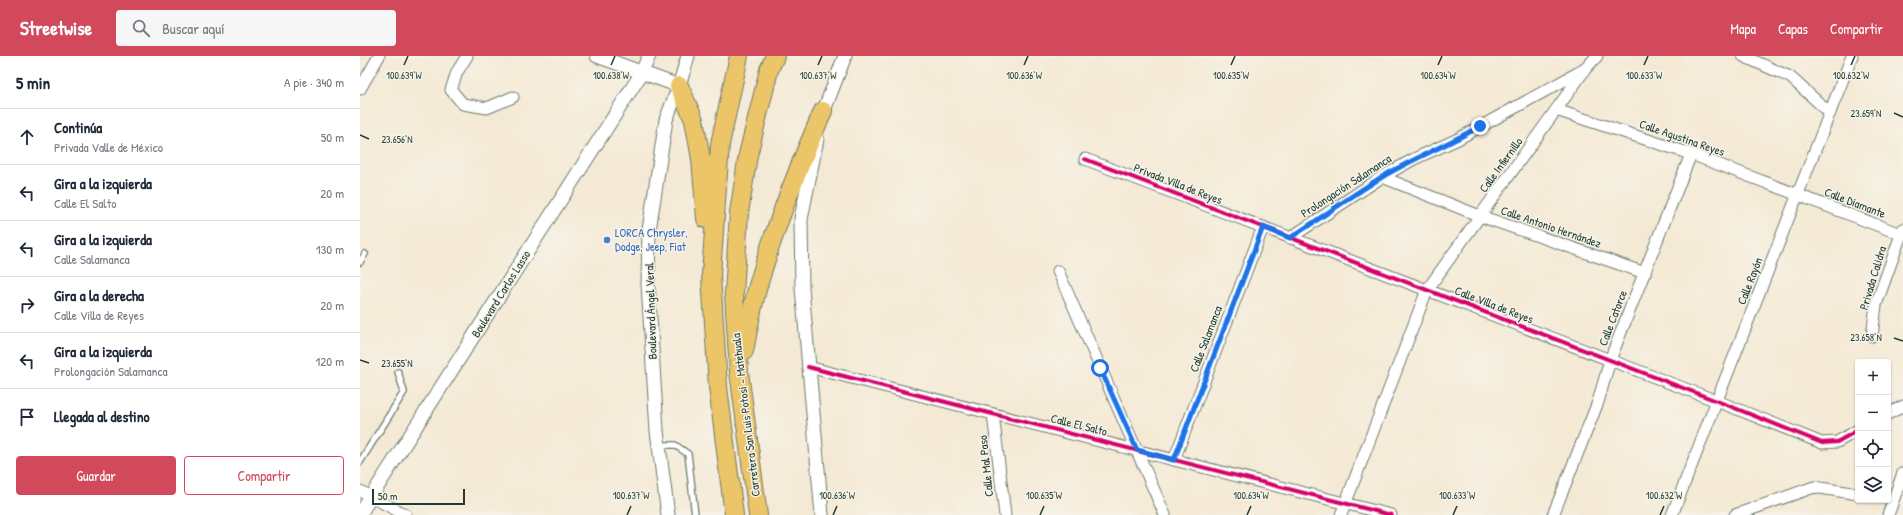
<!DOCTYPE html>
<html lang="es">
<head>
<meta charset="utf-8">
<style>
  body { margin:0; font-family:"Patrick Hand",sans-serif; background:#f6f6f7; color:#1f2937 }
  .controls { position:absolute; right:12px; bottom:12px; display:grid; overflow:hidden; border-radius:4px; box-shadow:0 1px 3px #0004 }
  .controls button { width:36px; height:36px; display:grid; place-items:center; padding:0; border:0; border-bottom:1px solid #e0e1e3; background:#fff; color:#1f2937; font:20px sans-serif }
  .scale { position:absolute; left:12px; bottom:10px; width:93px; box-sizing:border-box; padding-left:4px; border:2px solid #1f3d34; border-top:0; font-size:11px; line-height:14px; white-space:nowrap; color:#1f3d34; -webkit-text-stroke:3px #f7f3e8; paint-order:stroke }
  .stop { position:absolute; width:12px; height:12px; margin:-9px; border:3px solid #1a73e8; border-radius:50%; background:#fff }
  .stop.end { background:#1a73e8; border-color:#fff; box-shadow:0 1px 4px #0008 }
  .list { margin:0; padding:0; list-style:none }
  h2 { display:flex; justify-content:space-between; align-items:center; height:52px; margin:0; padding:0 16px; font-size:17px }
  h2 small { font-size:13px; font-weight:400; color:#747a83 }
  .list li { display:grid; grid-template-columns:26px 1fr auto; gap:12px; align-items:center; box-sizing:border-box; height:56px; padding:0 16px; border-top:1px solid #e0e1e3 }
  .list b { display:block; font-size:15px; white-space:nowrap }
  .list p { margin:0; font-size:13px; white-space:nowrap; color:#747a83 }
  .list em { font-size:13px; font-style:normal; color:#747a83 }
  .actions { display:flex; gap:8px; padding:12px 16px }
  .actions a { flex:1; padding:9px 0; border:1px solid #d1495b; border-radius:4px; text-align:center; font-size:14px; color:#d1495b }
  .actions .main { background:#d1495b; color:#fff }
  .icon { flex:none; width:22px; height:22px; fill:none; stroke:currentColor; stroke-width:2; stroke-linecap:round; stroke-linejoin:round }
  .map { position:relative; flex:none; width:1543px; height:459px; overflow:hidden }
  header { display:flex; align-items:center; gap:24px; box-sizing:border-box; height:56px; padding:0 20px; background:#d1495b; color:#fff }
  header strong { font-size:19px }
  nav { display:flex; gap:22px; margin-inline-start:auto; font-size:14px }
  .search { width:280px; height:36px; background:#f6f6f7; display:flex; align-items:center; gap:10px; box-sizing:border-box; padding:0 14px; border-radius:4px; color:#747a83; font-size:15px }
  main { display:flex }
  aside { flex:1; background:#fff }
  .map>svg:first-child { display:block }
</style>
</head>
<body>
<header>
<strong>Streetwise</strong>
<div class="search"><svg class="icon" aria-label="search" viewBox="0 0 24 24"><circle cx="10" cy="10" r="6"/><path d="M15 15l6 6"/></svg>Buscar aquí</div>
<nav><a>Mapa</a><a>Capas</a><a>Compartir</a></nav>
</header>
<main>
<aside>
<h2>5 min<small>A pie · 340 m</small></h2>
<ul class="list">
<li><svg class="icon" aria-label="ahead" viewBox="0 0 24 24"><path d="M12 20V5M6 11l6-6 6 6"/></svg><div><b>Continúa</b><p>Privada Valle de México</p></div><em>50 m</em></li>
<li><svg class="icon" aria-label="left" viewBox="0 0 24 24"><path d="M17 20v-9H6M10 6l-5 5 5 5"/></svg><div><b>Gira a la izquierda</b><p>Calle El Salto</p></div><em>20 m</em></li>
<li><svg class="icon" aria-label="left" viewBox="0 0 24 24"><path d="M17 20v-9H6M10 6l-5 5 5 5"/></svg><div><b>Gira a la izquierda</b><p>Calle Salamanca</p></div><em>130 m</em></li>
<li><svg class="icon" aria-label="right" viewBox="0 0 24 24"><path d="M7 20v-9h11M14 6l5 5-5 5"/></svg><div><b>Gira a la derecha</b><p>Calle Villa de Reyes</p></div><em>20 m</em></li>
<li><svg class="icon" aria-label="left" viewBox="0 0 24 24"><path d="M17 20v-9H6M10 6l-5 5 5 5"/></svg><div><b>Gira a la izquierda</b><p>Prolongación Salamanca</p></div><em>120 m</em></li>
<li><svg class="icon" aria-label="arrive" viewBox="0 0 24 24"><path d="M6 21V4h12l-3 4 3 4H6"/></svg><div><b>Llegada al destino</b></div></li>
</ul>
<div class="actions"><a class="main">Guardar</a><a>Compartir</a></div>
</aside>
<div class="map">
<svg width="1543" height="459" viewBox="0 0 1543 459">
  <rect width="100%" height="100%" fill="#f7f3e8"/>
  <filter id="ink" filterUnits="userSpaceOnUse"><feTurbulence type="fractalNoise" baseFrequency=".025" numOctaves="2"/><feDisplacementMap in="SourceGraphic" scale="8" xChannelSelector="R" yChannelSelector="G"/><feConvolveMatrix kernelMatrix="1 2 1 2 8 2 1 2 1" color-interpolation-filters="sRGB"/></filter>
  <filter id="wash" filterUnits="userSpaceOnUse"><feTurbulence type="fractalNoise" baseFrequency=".012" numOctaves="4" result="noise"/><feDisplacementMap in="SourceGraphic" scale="16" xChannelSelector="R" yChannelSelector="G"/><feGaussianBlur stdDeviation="0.9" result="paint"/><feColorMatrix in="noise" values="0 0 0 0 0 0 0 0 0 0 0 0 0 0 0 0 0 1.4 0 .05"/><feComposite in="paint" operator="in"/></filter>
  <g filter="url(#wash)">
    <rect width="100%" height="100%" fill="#f4e9d4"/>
  </g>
  <g filter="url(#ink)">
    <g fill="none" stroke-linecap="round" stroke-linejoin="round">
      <g stroke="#6a796c" stroke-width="8">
        <g id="service">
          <path d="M0,206L5,198"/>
          <path d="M299,389H315L328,398L335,459"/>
          <path d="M0,406L44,336L38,316"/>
        </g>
      </g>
      <g stroke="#6a796c" stroke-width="13">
        <g id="minor">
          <path d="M107,0L97,16L91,34L103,48L127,52L153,41"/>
          <path d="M1383,0L1430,21L1470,57"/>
          <path d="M0,33L19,0"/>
          <path d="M1196,54L1331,98L1543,179"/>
          <path d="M725,103L1357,345L1462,387L1477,386L1498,374"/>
          <path d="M1022,121L1120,160L1285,217"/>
          <path d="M930,182L1022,121L1054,103L1098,83L1223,14"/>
          <path d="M698,215L805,459"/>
          <path d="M1512,280L1516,249L1543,173"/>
          <path d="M448,311L1031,459"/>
          <path d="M633,358L645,459"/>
          <path d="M1528,358L1543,350"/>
          <path d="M814,404L903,171"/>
          <path d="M0,435L46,459"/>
          <path d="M981,459L1067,234L1226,12L1237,0"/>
          <path d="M1193,459L1238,346L1250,304L1331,98"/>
          <path d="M1312,459L1492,0"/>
          <path d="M1375,459L1454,431L1498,438"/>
          <path d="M1528,459L1543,417"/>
        </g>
      </g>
      <g stroke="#6a796c" stroke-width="15">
        <g id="tertiary">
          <path d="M237,0L319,30"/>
          <path d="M461,62L485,0"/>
          <path d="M457,83L441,163L442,232L462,459"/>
          <path d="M0,458L281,18L289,0"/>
          <path d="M308,459L297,375L288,228L289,174L306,64L319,30L328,0"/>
        </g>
      </g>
      <g stroke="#6a796c" stroke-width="20">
        <g id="trunk">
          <path d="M319,30L334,64L341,103L346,163"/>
          <path d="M384,295C388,274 392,251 398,230C415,170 438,112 463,55"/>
          <path d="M374,459L358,331L351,219L360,88L379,0"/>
          <path d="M398,459L379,316L374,238L379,157L388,99L409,14L415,0"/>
        </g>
      </g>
      <use href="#service" stroke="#fff" stroke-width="5.5"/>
      <use href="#minor" stroke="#fff" stroke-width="11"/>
      <use href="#tertiary" stroke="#fff" stroke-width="13"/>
      <use href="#trunk" stroke="#edc569" stroke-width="18"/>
      <g stroke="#f7f3e8" stroke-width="6">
        <g id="cycleway">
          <path d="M725,103L1357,345L1462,387L1477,386L1498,374"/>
          <path d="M448,311L1031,459"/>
        </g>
      </g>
      <use href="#cycleway" stroke="#d6006c" stroke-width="4"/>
    </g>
  </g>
  <g fill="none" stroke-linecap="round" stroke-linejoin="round" filter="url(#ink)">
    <path stroke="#1a73e8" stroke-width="5" d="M740,312L777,394L814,404L903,171L930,182C961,162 991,140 1022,121C1054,102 1088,89 1120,70"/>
  </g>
  <path fill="none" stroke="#1f3d34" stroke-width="1.5" d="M44,9L48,0M251,9L255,0M458,9L462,0M664,9L668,0M871,9L875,0M1078,9L1082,0M1284,9L1288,0M1491,9L1495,0M1534,57L1543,61M0,79L9,83M1534,282L1543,285M0,304L9,307M267,459L271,450M473,459L477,450M680,459L684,450M887,459L891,450M1093,459L1097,450M1300,459L1304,450"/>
  <circle fill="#3f7fe0" stroke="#f7f3e8" stroke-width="1.5" cx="247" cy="184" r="4"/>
  <g text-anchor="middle" stroke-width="3" stroke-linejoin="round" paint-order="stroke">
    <g font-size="12" fill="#1f3d34" stroke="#f7f3e8">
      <text transform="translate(1322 82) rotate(19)" y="4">Calle Agustina Reyes</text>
      <text transform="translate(1141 109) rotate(-54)" y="4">Calle Infiernillo</text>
      <text transform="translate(818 128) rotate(21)" y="4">Privada Villa de Reyes</text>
      <text transform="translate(986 130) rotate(-33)" y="4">Prolongación Salamanca</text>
      <text transform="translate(1495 147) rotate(21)" y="4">Calle Diamante</text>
      <text transform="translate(1191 171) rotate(19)" y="4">Calle Antonio Hernández</text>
      <text transform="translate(1513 222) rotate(-73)" y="4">Privada Calidra</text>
      <text transform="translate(1390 225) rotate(-69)" y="4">Calle Rayón</text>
      <text transform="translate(141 238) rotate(-58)" y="4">Boulevard Carlos Lasso</text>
      <text transform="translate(1134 249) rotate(21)" y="4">Calle Villa de Reyes</text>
      <text transform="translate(291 255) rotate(-92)" y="4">Boulevard Ángel Veral</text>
      <text transform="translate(1253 262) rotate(-69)" y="4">Calle Catorce</text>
      <text transform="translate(846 283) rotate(-69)" y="4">Calle Salamanca</text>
      <text transform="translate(386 359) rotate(-97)" y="4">Carretera San Luis Potosi - Matehuala</text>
      <text transform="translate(719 369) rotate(14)" y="4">Calle El Salto</text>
      <text transform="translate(626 410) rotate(-96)" y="4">Calle Mal Paso</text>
    </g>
    <g font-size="12" fill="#366cbe" stroke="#f7f3e8" text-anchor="start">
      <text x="255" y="181">LORCA Chrysler,<tspan x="255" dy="14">Dodge, Jeep, Fiat</tspan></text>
    </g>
  </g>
  <g font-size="10" text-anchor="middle" fill="#1f3d34" stroke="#f7f3e8" stroke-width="3" stroke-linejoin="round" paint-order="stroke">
    <text x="44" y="23">100.639°W</text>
    <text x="251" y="23">100.638°W</text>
    <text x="458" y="23">100.637°W</text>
    <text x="664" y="23">100.636°W</text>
    <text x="871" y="23">100.635°W</text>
    <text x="1078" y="23">100.634°W</text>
    <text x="1284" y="23">100.633°W</text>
    <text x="1491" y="23">100.632°W</text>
    <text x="1506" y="61">23.659°N</text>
    <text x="37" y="87">23.656°N</text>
    <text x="1506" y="285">23.658°N</text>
    <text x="37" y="311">23.655°N</text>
    <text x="271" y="443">100.637°W</text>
    <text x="477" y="443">100.636°W</text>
    <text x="684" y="443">100.635°W</text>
    <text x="891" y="443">100.634°W</text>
    <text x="1097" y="443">100.633°W</text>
    <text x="1304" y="443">100.632°W</text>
  </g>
</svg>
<div class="controls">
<button>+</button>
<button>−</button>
<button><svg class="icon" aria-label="locate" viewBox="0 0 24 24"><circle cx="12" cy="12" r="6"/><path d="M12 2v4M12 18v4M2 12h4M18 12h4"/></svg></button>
<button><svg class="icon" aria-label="layers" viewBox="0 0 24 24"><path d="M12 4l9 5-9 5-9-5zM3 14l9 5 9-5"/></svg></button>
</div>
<div class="scale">50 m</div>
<div class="stop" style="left:740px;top:312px"></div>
<div class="stop end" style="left:1120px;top:70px"></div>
</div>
</main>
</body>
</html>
